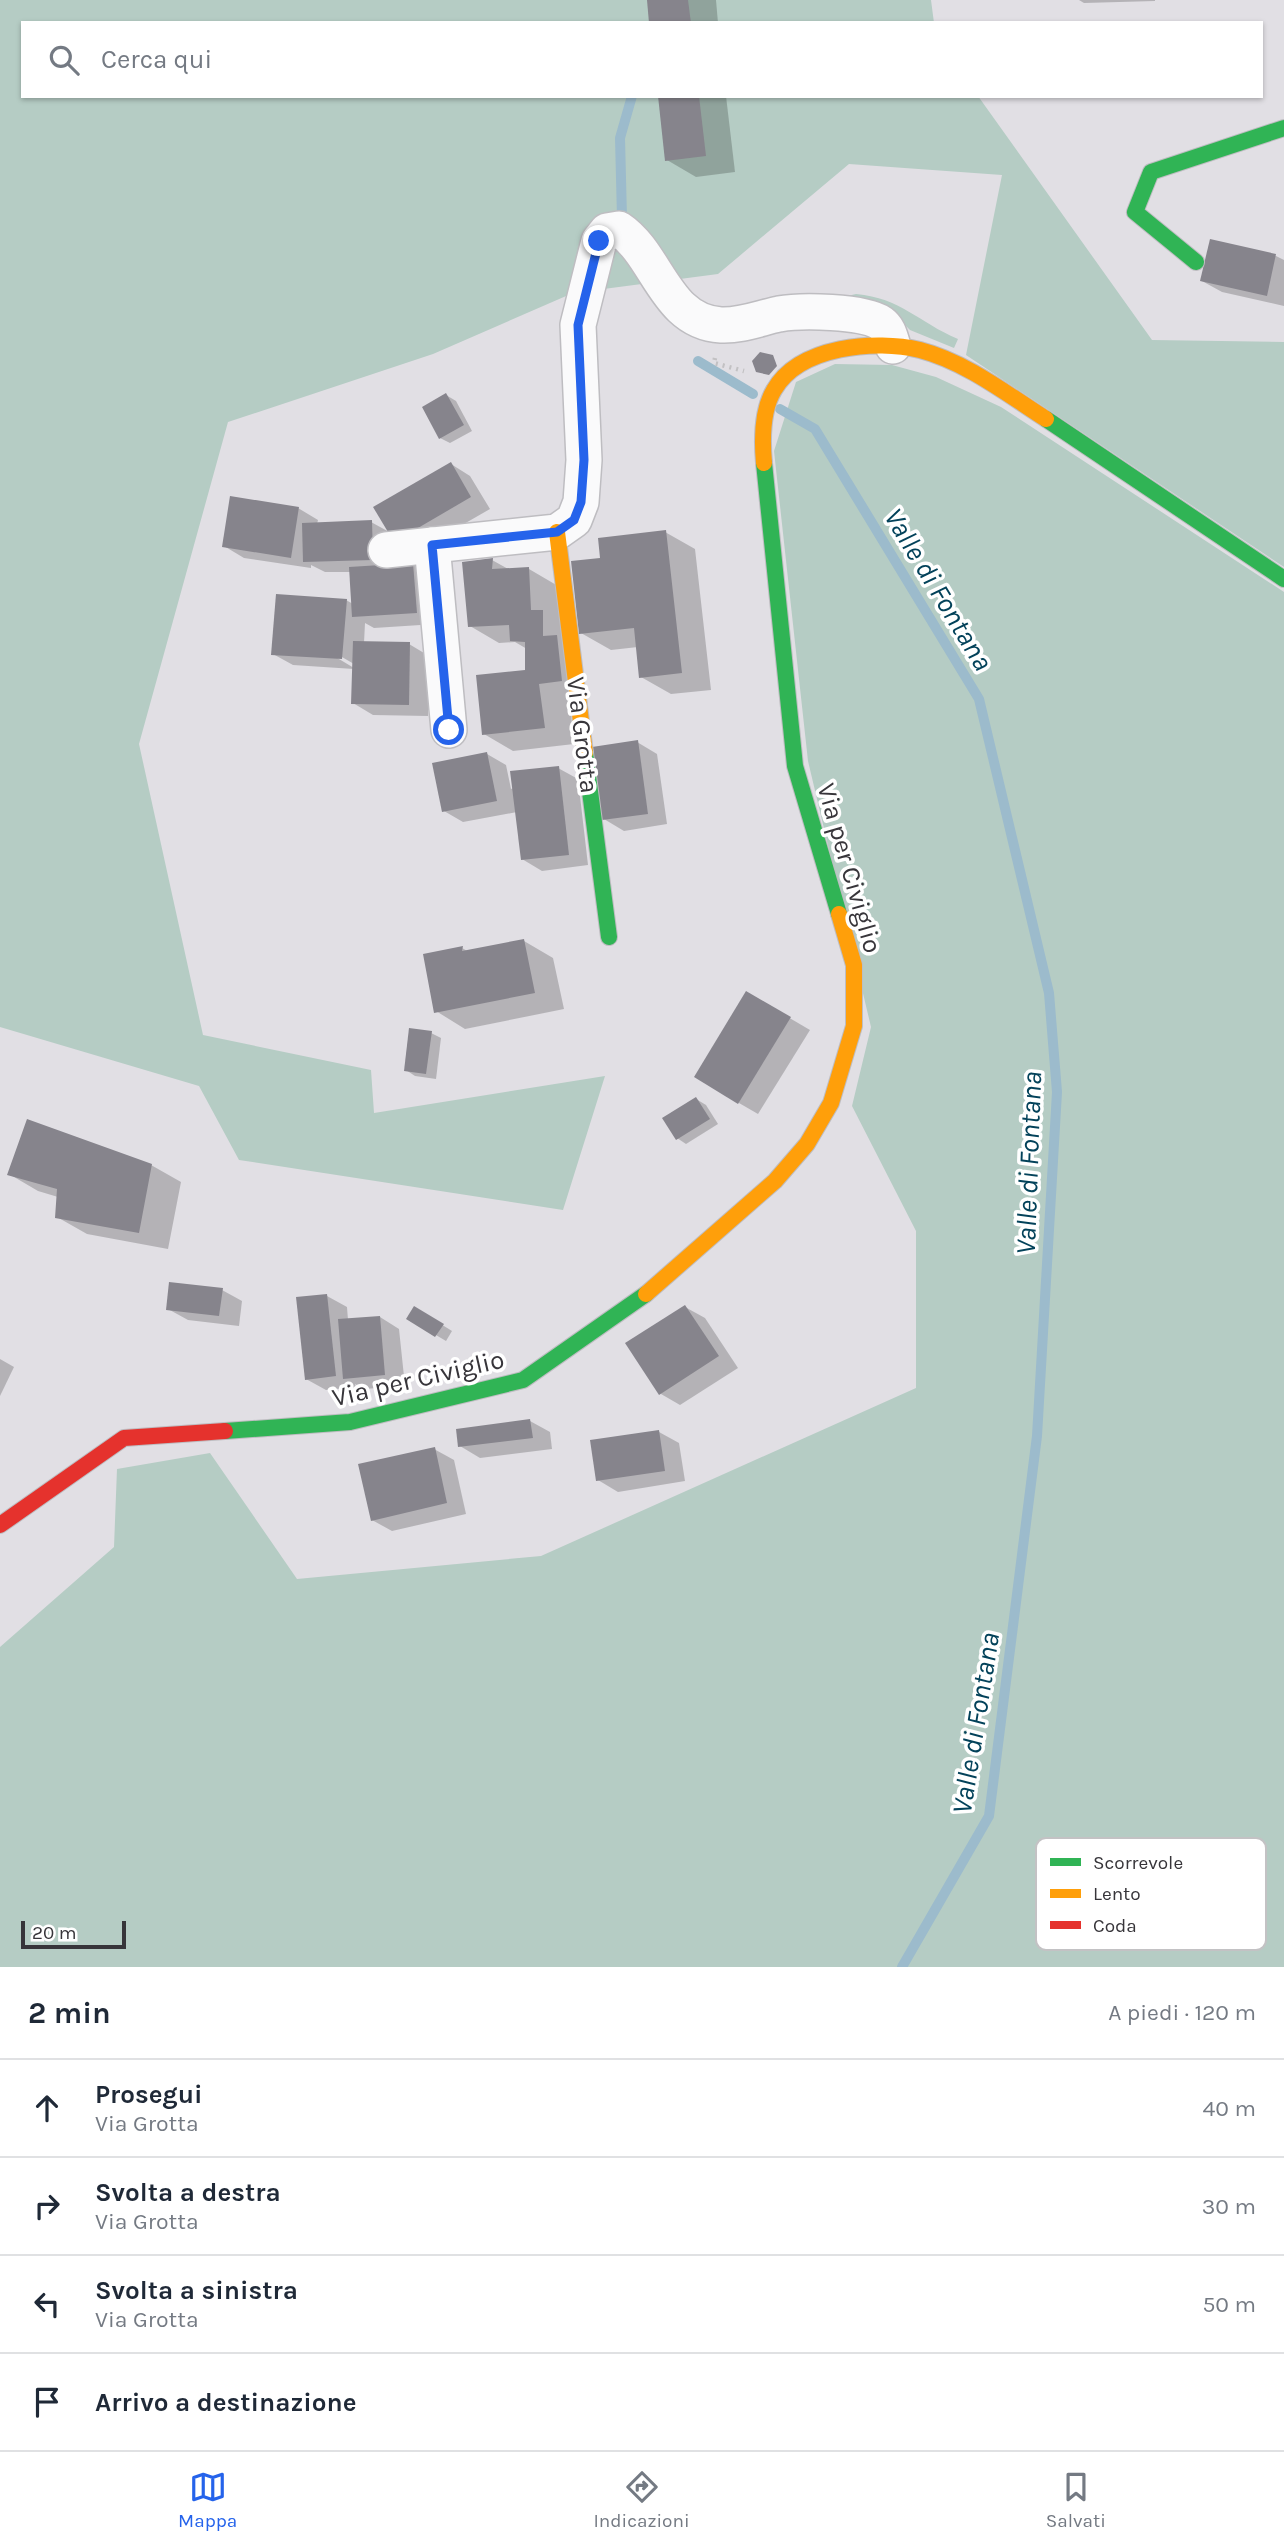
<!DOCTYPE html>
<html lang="it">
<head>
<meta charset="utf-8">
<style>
  body { margin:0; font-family:Karla,sans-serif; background:#f6f6f7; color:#1f2937 }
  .scale { position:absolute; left:21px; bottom:18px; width:105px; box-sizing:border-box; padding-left:7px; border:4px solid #37353a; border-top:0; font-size:19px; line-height:24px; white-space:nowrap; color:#37353a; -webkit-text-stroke:5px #fff; paint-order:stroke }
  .stop { position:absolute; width:21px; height:21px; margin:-16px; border:5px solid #2563eb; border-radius:50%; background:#fff }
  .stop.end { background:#2563eb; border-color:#fff; box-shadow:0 2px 7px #0008 }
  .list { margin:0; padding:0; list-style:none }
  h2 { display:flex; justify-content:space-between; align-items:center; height:91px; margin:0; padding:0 28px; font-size:30px }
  h2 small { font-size:23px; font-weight:400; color:#747a83 }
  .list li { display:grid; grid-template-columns:46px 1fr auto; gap:21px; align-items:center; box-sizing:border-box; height:98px; padding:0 28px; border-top:2px solid #e0e1e3 }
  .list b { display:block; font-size:26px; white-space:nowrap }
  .list p { margin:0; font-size:23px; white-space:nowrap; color:#747a83 }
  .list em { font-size:23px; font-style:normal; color:#747a83 }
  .icon { flex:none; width:38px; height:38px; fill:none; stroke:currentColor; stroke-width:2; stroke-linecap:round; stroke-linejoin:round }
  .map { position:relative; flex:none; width:1284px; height:1967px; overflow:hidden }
  .search { position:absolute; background:#fff; box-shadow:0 2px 5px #0004; left:21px; right:21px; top:21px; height:77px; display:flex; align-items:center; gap:18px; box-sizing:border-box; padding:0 24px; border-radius:0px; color:#747a83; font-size:26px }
  .sheet { height:483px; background:#fff }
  nav { display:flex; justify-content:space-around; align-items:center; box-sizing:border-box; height:98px; border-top:2px solid #e0e1e3; background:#fff; font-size:19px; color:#747a83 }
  nav a { display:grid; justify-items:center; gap:4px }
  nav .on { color:#2563eb }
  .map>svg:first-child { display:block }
</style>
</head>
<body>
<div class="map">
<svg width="1284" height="1967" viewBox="0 0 1284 1967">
  <rect width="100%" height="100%" fill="#e1dfe4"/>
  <g fill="#b5ccc4">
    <path d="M0,0H931L934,23H23V96H978L1152,340L1284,342V567L966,355L1002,175L849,164L718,274L573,293L433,354L228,422L139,744L203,1035L371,1070L374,1113L605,1076L563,1210L239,1160L199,1086L0,1027Z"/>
    <path d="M856,294C901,298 918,322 958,339L954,348L910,330L894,314L839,298Z"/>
    <path d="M835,364L892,365L936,377L1001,407L1284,592V1967H0V1647L114,1547L117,1469L210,1453L297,1579L541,1556L916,1388V1231L852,1106L871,1027L808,761L774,451L796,382Z"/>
  </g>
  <g fill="#0003" fill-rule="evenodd">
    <path d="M649,0H716L718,23H651Z"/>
    <path d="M1079,0H1155V1L1084,3Z"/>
    <path d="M659,96H726L735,172L696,177L667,160Z"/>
    <path d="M1211,242L1276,256L1284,260V306L1222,292L1202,281Z"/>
    <path d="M446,395L456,401L472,431L450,443L440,438Z"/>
    <path d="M451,464L470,476L490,509L415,552L413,565L433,576L436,624L374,628L365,623L364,643L409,644L429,656L428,716L373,715L353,703L354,669L293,665L273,654L346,600L353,604L351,572H325L311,565V568L244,558L224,546L298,508L318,520L317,524L371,522L391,533ZM335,653L354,664V668L334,656Z"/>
    <path d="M665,532L695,549L711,690L671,694L641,677L638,647L611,650L581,633L602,559Z"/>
    <path d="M492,560L510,570L529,569L558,586L574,744L513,751L484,734L526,672L527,649L515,642L499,643L470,626Z"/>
    <path d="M637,742L657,754L667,824L624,831L604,819Z"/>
    <path d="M487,754L506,765L511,789L558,768L578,779L588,865L542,871L522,859L517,812L463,822L444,811Z"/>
    <path d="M524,941L553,958L564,1009L465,1029L436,1011L462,948L469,952Z"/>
    <path d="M747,993L810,1030L758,1114L739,1103Z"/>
    <path d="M431,1033L441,1038L436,1079L415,1076L406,1070Z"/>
    <path d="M696,1099L706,1105L718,1124L686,1144L677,1138Z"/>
    <path d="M151,1165L181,1182L168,1249L87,1234L57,1217L58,1197L38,1191L9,1174Z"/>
    <path d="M222,1290L242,1301L239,1326L188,1320L168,1309Z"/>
    <path d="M327,1296L347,1307L348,1320L380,1317L399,1329L405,1386L364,1389L355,1384L356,1387L326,1390L306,1379Z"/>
    <path d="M685,1307L705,1318L738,1368L680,1405L661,1394Z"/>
    <path d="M415,1308L452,1331L446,1341L409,1319Z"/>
    <path d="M0,1359L14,1367L0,1396Z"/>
    <path d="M530,1421L550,1432L552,1449L480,1458L460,1446Z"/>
    <path d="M659,1432L679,1443L685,1481L618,1492L598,1480Z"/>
    <path d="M434,1449L454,1460L466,1514L392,1531L372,1520Z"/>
  </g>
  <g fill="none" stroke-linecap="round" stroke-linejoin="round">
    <g stroke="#9cbbcc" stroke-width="10">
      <path d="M622,218L620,138L632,96"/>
      <path d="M698,361L753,394"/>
      <path d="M780,409L815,429L979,699L1049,993L1057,1092L1037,1436L989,1816L902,1967"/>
    </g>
  </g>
  <g fill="#86848c">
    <path d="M647,0H688L691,23H649Z"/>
    <path d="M658,96H699L706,156L665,161Z"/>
    <path d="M1210,239L1276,254L1267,296L1200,281Z"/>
    <path d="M760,352L773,355L777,366L769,375L756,372L752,361Z"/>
    <path d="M446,393L464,425L439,439L422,407Z"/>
    <path d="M451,462L471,497L394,542L373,507Z"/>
    <path d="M230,496L299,507L291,558L222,547Z"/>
    <path d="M372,520L373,560L303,562L302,523Z"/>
    <path d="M666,530L682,673L639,678L634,628L579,634L571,561L600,558L598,538Z"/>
    <path d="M493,558L492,569L529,567L531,610H543V636L557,635L562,681L539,684L545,728L482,735L476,675L525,670V642L510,641L509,625L468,627L462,562Z"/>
    <path d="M413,563L417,613L352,617L349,567Z"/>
    <path d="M276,594L347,599L342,659L271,655Z"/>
    <path d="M353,641L410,642L409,705L351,704Z"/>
    <path d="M638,740L648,814L602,820L592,747Z"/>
    <path d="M487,752L497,801L442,812L432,763Z"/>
    <path d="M559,766L569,855L521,860L510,771Z"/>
    <path d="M524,939L535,993L434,1013L423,954L463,946L462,951Z"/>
    <path d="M746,991L791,1017L738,1104L694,1077Z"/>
    <path d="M409,1028L432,1031L426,1074L404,1071Z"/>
    <path d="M696,1097L710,1119L676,1140L662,1118Z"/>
    <path d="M27,1119L152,1164L139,1233L55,1218L57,1189L7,1175Z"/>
    <path d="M169,1282L223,1288L219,1316L166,1310Z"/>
    <path d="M327,1294L336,1376L305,1380L296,1297Z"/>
    <path d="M685,1305L719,1356L659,1395L625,1343Z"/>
    <path d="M414,1306L444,1324L435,1337L406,1319Z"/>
    <path d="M380,1316L385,1375L343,1379L338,1319Z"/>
    <path d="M530,1419L533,1438L458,1447L456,1429Z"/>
    <path d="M659,1430L665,1471L596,1481L590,1440Z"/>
    <path d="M435,1447L447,1503L371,1521L358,1464Z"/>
  </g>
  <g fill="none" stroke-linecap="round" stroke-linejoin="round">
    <g stroke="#bebdc1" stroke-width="38">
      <g id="street">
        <path d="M432,545L449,730"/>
        <path d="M386,550L557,532L574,520L581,502L584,460L578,325L599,241L607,231L619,229C658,255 665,322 721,325C741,326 760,318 779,314C801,310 863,311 881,323C889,329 890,337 893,346"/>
      </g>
    </g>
    <g stroke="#bebdc1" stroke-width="18">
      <g id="fast">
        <path d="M1196,262L1135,212L1151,172L1284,128"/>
        <path d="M1046,419L1284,579"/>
        <path d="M764,463L795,766L839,914"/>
        <path d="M585,753L609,937"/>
        <path d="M225,1431L350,1422L523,1380L646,1294"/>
      </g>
    </g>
    <g stroke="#bebdc1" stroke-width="18">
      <g id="slow">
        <path d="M764,463C762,441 762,410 774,390C799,346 876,339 920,350C966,362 1007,394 1046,419"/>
        <path d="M557,532L585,753"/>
        <path d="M646,1294L775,1181L807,1144L831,1103L854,1026V965L839,914"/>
      </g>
    </g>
    <g stroke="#bebdc1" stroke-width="18">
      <path id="jam" d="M0,1525L124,1438L225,1431"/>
    </g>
    <path stroke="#c2c1c3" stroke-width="4.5" stroke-dasharray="2 5" stroke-linecap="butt" d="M715,358L714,363L744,371"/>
    <use href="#street" stroke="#fafafb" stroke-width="35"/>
    <use href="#fast" stroke="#30b455" stroke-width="16"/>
    <use href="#slow" stroke="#ff9f0a" stroke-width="16"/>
    <use href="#jam" stroke="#e5322d" stroke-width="16"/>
  </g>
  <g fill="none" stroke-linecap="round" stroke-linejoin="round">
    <path stroke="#2563eb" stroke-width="9" d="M449,730L432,545L557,532L574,520L581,502L584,460L578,325L599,241"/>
  </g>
  <g text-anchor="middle" stroke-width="7" stroke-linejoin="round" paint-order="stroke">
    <g font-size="26" fill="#37353a" stroke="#fff">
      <text transform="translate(583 735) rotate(83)" y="9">Via Grotta</text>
      <text transform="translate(850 868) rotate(74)" y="9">Via per Civiglio</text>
      <text transform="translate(418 1378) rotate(-13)" y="9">Via per Civiglio</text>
    </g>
    <g font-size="28" font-style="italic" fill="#03425a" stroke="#fff">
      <text transform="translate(939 589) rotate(59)" y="10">Valle di Fontana</text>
      <text transform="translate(1028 1163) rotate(-88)" y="10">Valle di Fontana</text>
      <text transform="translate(975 1723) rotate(-81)" y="10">Valle di Fontana</text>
    </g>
  </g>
  <rect x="1036" y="1838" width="230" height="112" rx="10" fill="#fff" stroke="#c3c2c4" stroke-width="2"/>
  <rect x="1050" y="1858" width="31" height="8" fill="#30b455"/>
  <rect x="1050" y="1889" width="31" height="9" fill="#ff9f0a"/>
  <rect x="1050" y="1921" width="31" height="8" fill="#e5322d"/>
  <g font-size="19" fill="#37353a">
    <text x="1093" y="1869">Scorrevole</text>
    <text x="1093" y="1900">Lento</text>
    <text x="1093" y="1932">Coda</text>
  </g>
</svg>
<div class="scale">20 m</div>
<div class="stop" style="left:449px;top:730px"></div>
<div class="stop end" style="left:599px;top:241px"></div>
<div class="search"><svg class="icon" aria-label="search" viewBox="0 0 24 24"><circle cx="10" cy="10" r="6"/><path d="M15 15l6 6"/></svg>Cerca qui</div>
</div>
<section class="sheet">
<h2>2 min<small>A piedi · 120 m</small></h2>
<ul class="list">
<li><svg class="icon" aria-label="ahead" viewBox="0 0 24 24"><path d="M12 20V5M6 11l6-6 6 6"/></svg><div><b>Prosegui</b><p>Via Grotta</p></div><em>40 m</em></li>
<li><svg class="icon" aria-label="right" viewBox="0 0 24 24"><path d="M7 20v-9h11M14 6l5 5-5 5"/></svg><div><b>Svolta a destra</b><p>Via Grotta</p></div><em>30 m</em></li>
<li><svg class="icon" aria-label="left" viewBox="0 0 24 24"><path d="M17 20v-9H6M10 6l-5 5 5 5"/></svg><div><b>Svolta a sinistra</b><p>Via Grotta</p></div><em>50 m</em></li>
<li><svg class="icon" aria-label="arrive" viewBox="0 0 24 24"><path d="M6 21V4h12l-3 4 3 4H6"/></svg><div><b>Arrivo a destinazione</b></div></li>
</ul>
</section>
<nav>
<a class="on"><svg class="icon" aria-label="map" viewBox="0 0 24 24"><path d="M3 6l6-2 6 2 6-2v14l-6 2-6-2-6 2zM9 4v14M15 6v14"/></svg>Mappa</a>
<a><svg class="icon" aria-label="directions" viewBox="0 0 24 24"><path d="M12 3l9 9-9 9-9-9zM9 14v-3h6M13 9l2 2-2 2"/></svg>Indicazioni</a>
<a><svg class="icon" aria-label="saved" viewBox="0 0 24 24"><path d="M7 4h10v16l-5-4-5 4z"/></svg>Salvati</a>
</nav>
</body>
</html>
